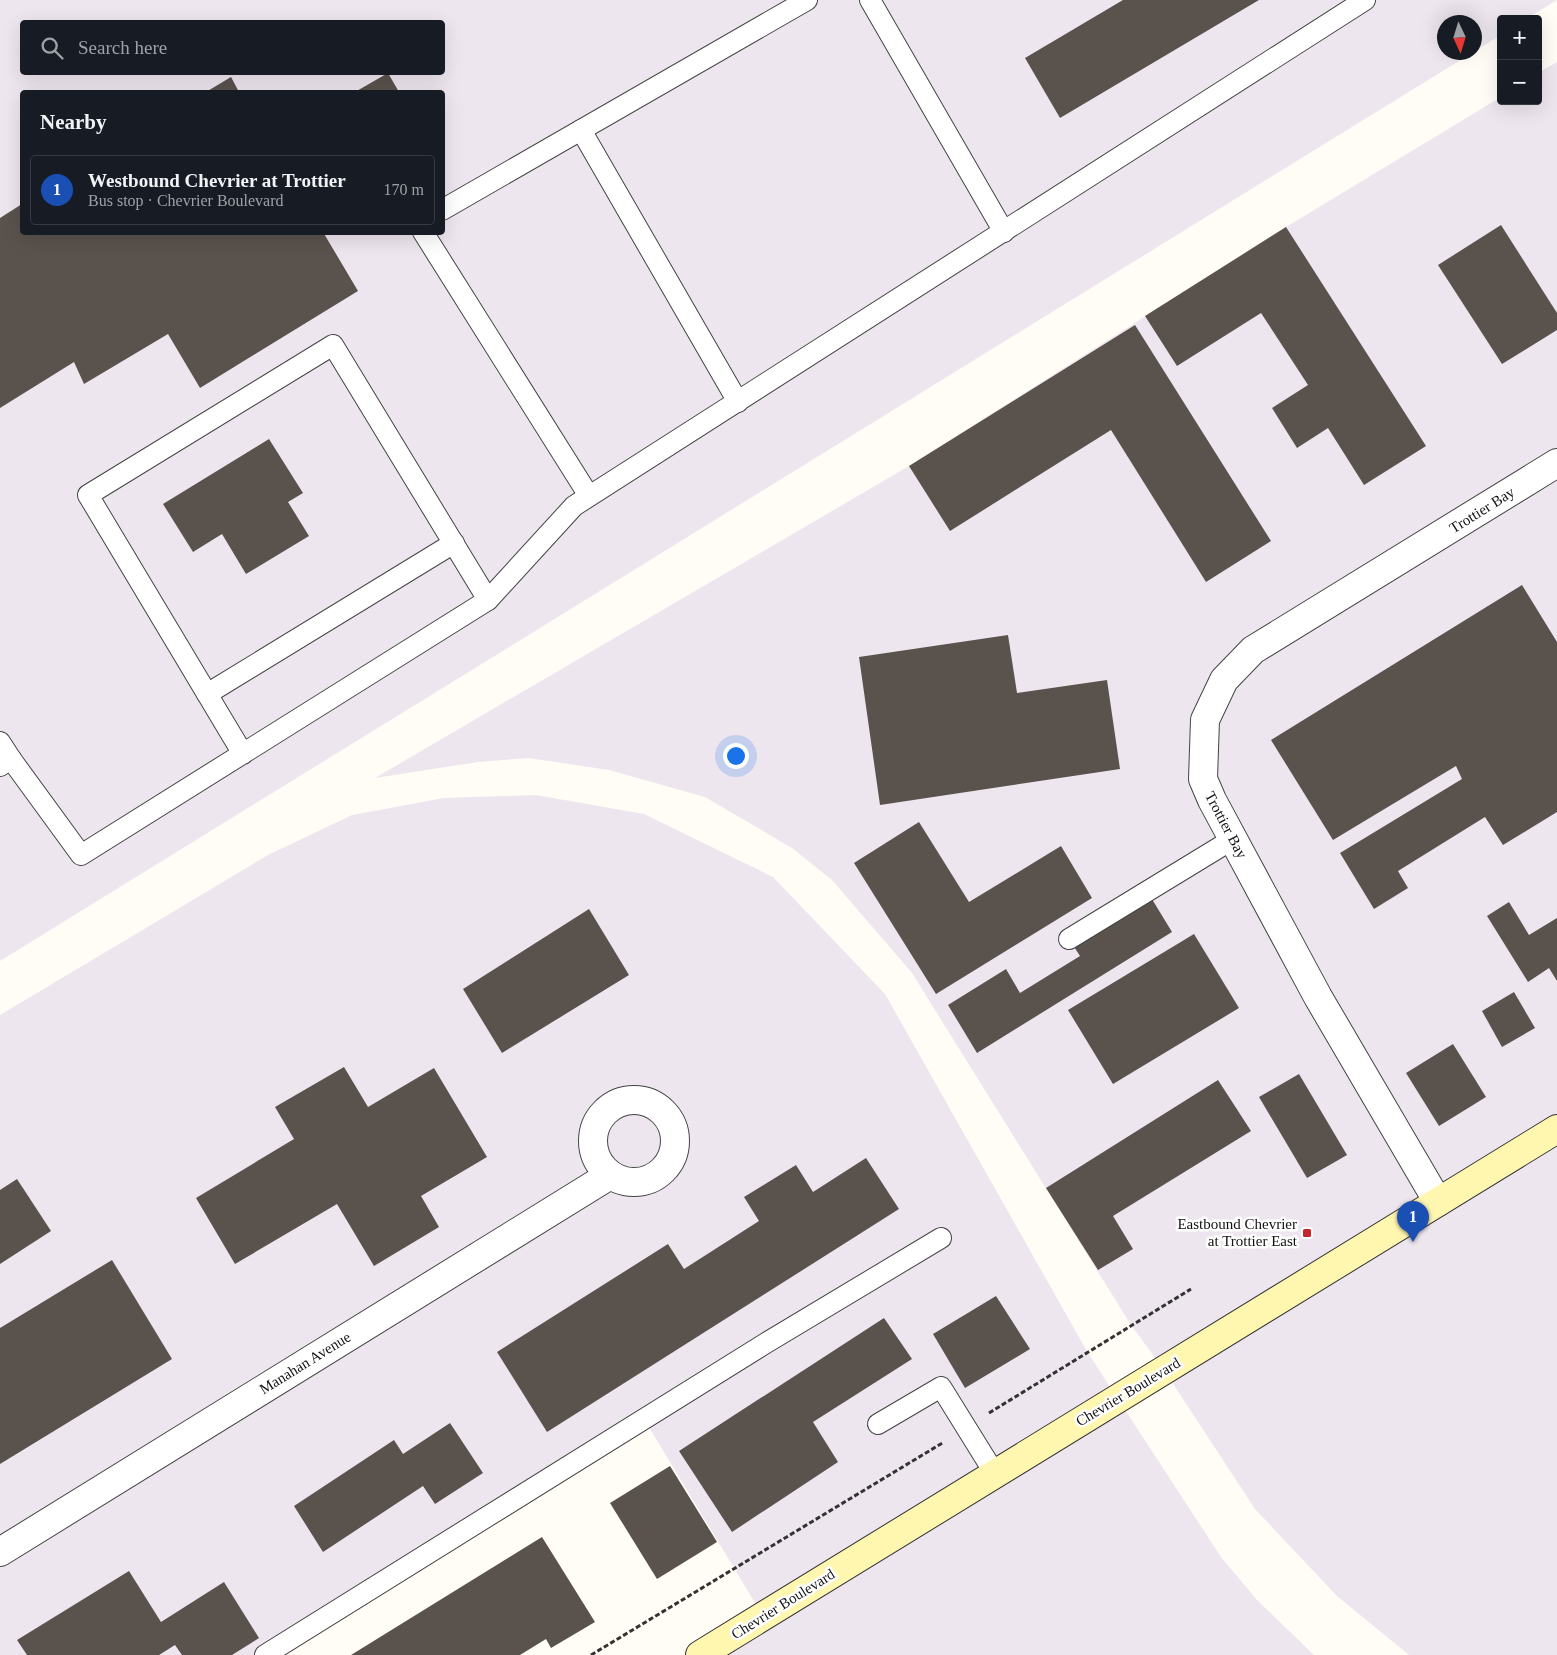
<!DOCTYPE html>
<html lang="en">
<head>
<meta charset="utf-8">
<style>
  body { margin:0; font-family:"Times New Roman",serif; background:#20242c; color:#f1f3f6 }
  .controls { position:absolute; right:15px; top:15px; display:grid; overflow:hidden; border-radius:5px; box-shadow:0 5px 20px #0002 }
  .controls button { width:45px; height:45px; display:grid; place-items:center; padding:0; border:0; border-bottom:1px solid #363941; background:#171b24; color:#f1f3f6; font:25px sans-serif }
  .compass { position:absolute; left:1437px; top:15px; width:45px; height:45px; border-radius:50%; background:#171b24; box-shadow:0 5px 20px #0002; rotate:176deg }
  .you { position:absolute; left:735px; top:755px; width:18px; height:18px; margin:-12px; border:4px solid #fff; border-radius:50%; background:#1a73e8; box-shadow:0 0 0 8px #1a73e833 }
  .badge { display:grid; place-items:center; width:32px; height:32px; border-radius:50%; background:#c4262e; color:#fff; font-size:16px; font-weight:700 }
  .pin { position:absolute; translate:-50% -41px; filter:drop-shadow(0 1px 2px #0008) }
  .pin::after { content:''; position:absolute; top:26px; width:18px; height:15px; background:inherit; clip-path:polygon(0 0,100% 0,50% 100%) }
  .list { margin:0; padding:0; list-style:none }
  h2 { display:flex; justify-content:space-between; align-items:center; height:65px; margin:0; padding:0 20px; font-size:21px }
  h2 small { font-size:16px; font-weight:400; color:#9ea1a6 }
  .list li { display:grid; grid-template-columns:32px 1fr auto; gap:15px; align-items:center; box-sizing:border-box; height:70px; margin:0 10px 10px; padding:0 10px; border:1px solid #363941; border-radius:5px }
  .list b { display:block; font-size:19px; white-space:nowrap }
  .list p { margin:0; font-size:16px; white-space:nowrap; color:#9ea1a6 }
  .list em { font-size:16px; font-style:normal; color:#9ea1a6 }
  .icon { flex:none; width:28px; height:28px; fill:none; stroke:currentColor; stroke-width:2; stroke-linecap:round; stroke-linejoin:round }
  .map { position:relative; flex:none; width:1557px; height:1655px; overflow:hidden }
  .search { position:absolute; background:#171b24; box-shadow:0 5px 20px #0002; left:20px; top:20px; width:425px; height:55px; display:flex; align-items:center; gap:12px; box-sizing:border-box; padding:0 18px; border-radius:5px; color:#9ea1a6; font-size:19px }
  .panel { position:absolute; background:#171b24; box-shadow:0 5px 20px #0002; left:20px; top:90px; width:425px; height:145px; border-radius:5px }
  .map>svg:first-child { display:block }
</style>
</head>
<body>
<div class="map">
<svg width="1557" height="1655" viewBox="0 0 1557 1655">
  <rect width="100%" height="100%" fill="#fffdf5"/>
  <g fill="#eee6ef" fill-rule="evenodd">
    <path d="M0,0H1557L1526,19H1501V35L1475,51L1474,22H1444V52L1472,53L0,961ZM22,22H442V72H22ZM22,92H442V232H22Z"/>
    <path d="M1557,62V1655H1409L1337,1596L1255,1509L1164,1370L1131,1325L912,973L832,880L792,848L705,797L609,770L528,758L478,762L375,778L909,466L1286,227L1501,97V101H1538V73Z"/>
    <path d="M536,795L644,814L773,877L885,994L1088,1353L1221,1557L1257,1600L1314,1655H700L763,1616L644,1419L265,1655H0V1015L268,855L352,815L444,798Z"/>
  </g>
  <g fill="#5a524d">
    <path d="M1123,0H1259L1060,118L1025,58Z"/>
    <path d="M388,73L399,92H355Z"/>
    <path d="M231,77L239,92H206Z"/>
    <path d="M22,204V232H323L358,291L200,388L168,334L84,384L74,362L0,408V218Z"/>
    <path d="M1501,225L1557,313V330L1502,364L1438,265Z"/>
    <path d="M1286,227L1426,446L1364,485L1328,428L1297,448L1272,408L1308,385L1261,313L1177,366L1145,316Z"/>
    <path d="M1135,325L1271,541L1206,582L1111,430L950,531L909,466Z"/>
    <path d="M269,439L303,493L288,502L309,536L246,574L222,534L193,552L163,504Z"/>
    <path d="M1522,585L1557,642V812L1503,845L1485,817L1398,871L1408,888L1374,909L1340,853L1462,779L1456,766L1333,840L1271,740Z"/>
    <path d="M1008,635L1017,693L1107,680L1120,769L880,805L859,657Z"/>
    <path d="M919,822L969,902L1061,846L1092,898L936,994L854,863Z"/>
    <path d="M1147,891L1172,932L977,1053L948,1005L1006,969L1020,993L1080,956L1069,939Z"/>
    <path d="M1509,902L1529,935L1557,918V981L1549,968L1528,982L1487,916Z"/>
    <path d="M589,909L629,975L502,1053L463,989Z"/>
    <path d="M1194,934L1239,1008L1113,1084L1068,1010Z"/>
    <path d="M1514,992L1535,1028L1502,1047L1482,1011Z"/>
    <path d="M1453,1044L1486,1097L1439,1126L1406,1073Z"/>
    <path d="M344,1067L368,1107L434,1068L487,1157L421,1196L439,1227L374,1266L337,1204L235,1264L196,1198L294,1139L275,1107Z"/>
    <path d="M1299,1074L1347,1155L1307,1178L1259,1097Z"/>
    <path d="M1218,1080L1251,1131L1113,1216L1133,1249L1098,1270L1046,1188Z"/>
    <path d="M866,1158L899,1209L547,1432L497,1352L668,1244L684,1269L759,1221L744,1197L796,1165L813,1192Z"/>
    <path d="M17,1179L51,1231L0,1264V1190Z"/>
    <path d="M112,1260L172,1359L0,1464V1328Z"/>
    <path d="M996,1296L1030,1349L965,1388L933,1334Z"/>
    <path d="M884,1318L912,1359L813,1422L838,1462L732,1532L679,1451Z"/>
    <path d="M450,1423L483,1473L435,1504L423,1486L323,1552L294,1506L394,1440L403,1454Z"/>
    <path d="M670,1466L717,1542L657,1579L610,1503Z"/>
    <path d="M542,1537L595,1622L551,1648L546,1639L520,1655H351Z"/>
    <path d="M129,1571L161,1622L224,1582L259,1638L232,1655H182L175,1645L159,1655H27L17,1640Z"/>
  </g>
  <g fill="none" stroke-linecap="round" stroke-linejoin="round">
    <g stroke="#444" stroke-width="22">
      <g id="lane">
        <path d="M870,0L1004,232"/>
        <path d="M581,130L738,402"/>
        <path d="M442,210L807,0"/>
        <path d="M423,232L589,496"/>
        <path d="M488,600L574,506L1365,0"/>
        <path d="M207,694L454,543"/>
        <path d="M0,742L11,759"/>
        <path d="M0,766L11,759L81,855L488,600L333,345L88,495L243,754"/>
        <path d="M1069,939L1233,839"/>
        <path d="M878,1424L941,1387L995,1474"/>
        <path d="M265,1655L766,1343L941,1238"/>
      </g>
    </g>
    <g stroke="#444" stroke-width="30">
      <g id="street">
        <circle cx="634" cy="1141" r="41"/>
        <path d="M1438,1202L1318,997L1212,800L1203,779L1205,720L1224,680L1253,650L1557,463"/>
        <path d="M0,1552L610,1175"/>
      </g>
    </g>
    <g stroke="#333" stroke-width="30">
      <path id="secondary" d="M700,1655L1557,1129"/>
    </g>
    <g stroke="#333" stroke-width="3" stroke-dasharray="5 2.5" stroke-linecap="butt">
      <path d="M989,1413L1191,1289"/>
      <path d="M591,1655L944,1442"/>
    </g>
    <use href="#lane" stroke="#fff" stroke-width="20"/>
    <use href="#street" stroke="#fff" stroke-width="28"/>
    <use href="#secondary" stroke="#fff6b0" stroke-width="28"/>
  </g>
  <rect fill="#c4262e" stroke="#fff" stroke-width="2" x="1302" y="1228" width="10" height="10" rx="2.5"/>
  <g text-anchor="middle" stroke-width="5" stroke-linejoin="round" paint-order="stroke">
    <g font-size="15" fill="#111" stroke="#fff">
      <text transform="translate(1482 510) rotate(-32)" y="5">Trottier Bay</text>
      <text transform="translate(1226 825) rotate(62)" y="5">Trottier Bay</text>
      <text transform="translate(305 1363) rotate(-32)" y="5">Manahan Avenue</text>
      <text transform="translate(1128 1392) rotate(-31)" y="5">Chevrier Boulevard</text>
      <text transform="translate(783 1604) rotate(-32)" y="5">Chevrier Boulevard</text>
    </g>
    <g font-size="15" fill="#111" stroke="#fff" text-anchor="end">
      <text x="1297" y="1229">Eastbound Chevrier<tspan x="1297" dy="17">at Trottier East</tspan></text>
    </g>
  </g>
</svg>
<div class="controls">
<button>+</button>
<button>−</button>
</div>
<svg class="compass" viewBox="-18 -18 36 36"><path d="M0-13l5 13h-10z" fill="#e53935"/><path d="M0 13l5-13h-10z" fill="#9ea1a6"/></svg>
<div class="you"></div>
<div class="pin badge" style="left:1413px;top:1242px;background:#1a4fb4">1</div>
<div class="search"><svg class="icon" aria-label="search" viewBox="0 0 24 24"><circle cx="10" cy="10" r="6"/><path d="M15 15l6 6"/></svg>Search here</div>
<section class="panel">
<h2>Nearby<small></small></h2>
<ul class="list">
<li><span class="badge" style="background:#1a4fb4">1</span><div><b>Westbound Chevrier at Trottier</b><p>Bus stop · Chevrier Boulevard</p></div><em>170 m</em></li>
</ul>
</section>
</div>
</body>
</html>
